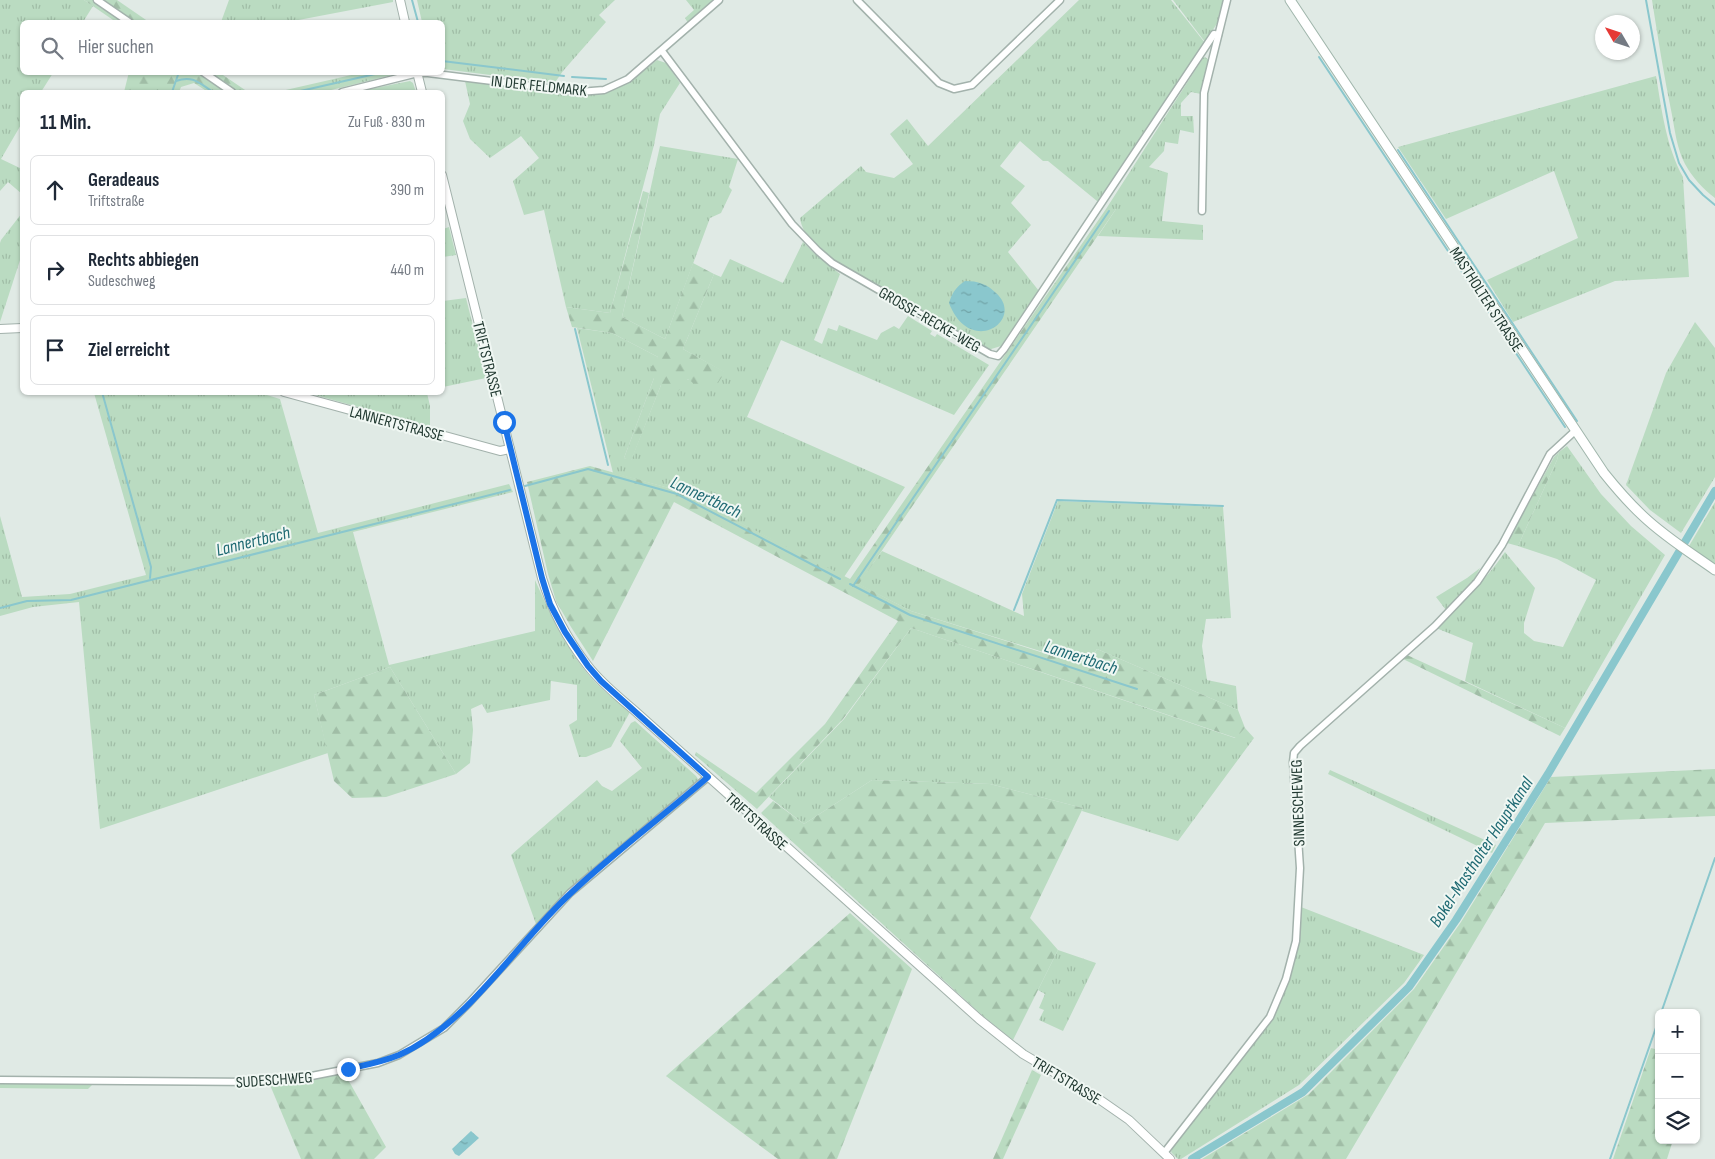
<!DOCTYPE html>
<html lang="de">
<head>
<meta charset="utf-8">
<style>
  body { margin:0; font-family:"Sofia Sans Condensed",sans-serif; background:#f2f2f3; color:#1f2937 }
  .controls { position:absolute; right:15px; bottom:15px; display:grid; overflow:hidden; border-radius:8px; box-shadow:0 1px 4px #0004 }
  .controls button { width:45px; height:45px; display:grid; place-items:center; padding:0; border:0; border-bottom:1px solid #e0e1e3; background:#fff; color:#1f2937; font:25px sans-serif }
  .compass { position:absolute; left:1595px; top:15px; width:45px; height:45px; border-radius:50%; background:#fff; box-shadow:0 1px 4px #0004; rotate:309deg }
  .stop { position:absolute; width:15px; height:15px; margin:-11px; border:4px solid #1a73e8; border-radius:50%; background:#fff }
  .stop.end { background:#1a73e8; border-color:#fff; box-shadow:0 1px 5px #0008 }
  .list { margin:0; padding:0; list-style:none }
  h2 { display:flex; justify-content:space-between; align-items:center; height:65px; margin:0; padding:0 20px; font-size:21px }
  h2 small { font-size:16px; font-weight:400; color:#747a83 }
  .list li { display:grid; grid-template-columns:32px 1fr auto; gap:15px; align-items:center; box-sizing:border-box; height:70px; margin:0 10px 10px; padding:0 10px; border:1px solid #e0e1e3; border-radius:8px }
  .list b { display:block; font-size:19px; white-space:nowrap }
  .list p { margin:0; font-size:16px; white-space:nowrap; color:#747a83 }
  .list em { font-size:16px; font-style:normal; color:#747a83 }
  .icon { flex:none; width:28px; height:28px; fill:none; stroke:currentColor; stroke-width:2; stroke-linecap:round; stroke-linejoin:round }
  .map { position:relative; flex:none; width:1715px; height:1159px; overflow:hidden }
  .search { position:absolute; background:#fff; box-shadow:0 1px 4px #0004; left:20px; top:20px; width:425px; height:55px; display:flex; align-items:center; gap:12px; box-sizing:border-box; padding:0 18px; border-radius:8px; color:#747a83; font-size:19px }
  .panel { position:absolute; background:#fff; box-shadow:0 1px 4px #0004; left:20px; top:90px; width:425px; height:305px; border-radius:8px }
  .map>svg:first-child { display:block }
</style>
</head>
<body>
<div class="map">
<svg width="1715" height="1159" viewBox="0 0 1715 1159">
  <defs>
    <pattern id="grass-tufts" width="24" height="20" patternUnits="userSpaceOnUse" patternTransform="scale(1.25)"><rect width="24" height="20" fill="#badbc1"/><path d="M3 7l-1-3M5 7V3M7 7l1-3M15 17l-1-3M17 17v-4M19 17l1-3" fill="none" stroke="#a0bda6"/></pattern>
    <pattern id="forest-firs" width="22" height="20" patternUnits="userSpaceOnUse" patternTransform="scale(1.25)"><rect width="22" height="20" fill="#badbc1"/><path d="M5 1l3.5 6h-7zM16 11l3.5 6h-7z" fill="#a0bda6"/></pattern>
    <pattern id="water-ripples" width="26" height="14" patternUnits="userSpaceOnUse" patternTransform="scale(1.25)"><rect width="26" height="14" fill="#8ac7cd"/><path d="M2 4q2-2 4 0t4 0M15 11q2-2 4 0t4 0" fill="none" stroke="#70a3a7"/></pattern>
  </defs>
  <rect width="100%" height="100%" fill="#e0eae5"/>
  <g fill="url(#grass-tufts)">
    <path d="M0,0H84L93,6L83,22H22V72L53,73L41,92H22V123L1,159L22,169V194L8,182L0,191Z"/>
    <path d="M229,0H393V2L288,22H221Z"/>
    <path d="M417,0H615L599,15L606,22L563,71L556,81L552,83L443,69L442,22H422Z"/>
    <path d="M686,0H715L688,23L685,18L694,10Z"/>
    <path d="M1079,0H1171L1205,43L1100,201H1097L1048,161H1043L1020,141L1000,166L1025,186L1011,203L1031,225L1008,252L1039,291L1001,346L988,350L835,261C820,249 803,238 800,218L861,166L866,172L894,178L913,164L890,134L907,119L928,146Z"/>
    <path d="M1173,0H1224L1218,22L1205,42Z"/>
    <path d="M1652,0H1715V198C1703,189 1692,177 1685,164C1677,149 1675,131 1672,115C1664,77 1658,38 1652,0Z"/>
    <path d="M1205,57L1209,60L1201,94L1191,92L1181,103V116H1193L1194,133L1180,130L1178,144L1165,142L1164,151L1149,167L1168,173L1162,221L1203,225V240L1098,236L1116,209H1106L1203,58Z"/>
    <path d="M657,60L666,63L680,83L660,114L654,145L610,313L566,307L544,210L524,215L513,181L539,158L521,136L490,158L470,139L463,121L470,104L465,81L579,95L603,94L630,82Z"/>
    <path d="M360,73H400L323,92H277Z"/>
    <path d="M1656,76C1662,111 1666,146 1683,177L1689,277L1615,281L1513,322L1487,280L1578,238L1554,171L1446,219L1398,147Z"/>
    <path d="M410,81L413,83L416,92H355Z"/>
    <path d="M660,146L738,159L729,187L732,190L721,213L710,218L665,339L622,317Z"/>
    <path d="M22,213V254L0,322V243L1,240Z"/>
    <path d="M449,227L456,255L443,257V229Z"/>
    <path d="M803,242L815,254L840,274L814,340L822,344L828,328L837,331L839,325L877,340L881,333L894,326L899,329L908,316L932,331L930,334L935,337L937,334L989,365L954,415L781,340L747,417L905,487L844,577L676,490L613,473L577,328L612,333L658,357L654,378L624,458L631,460L661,385L724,372L683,349L714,274L721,277L730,259L783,283Z"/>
    <path d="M466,298L486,378L443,387V301Z"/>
    <path d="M1695,322L1715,348V477L1681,533L1650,510L1626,485L1666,373Z"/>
    <path d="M257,392L280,399L318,533L509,484L513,492L353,532L389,665L535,631V580C551,616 569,655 597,684C607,694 619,702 630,712L611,747L586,757H579L569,725L577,720V685L551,681L550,700L487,713L482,704L471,709L473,730L470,763L456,774L390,667L314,695L328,753L100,829L79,602L33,607L0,616V516L22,597L70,594L146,575L94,393Z"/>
    <path d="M308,393H427L430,406V427Z"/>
    <path d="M1567,446L1601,494L1631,526L1665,555L1565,728L1465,681L1473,643L1436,628C1461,604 1486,580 1505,552L1535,588L1524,623V633L1534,641L1563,647L1596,580L1557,559L1518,546L1557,460L1559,452Z"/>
    <path d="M1058,501L1223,507L1231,618L1206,619L1202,646L1207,680L1236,686L1238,710L1097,649L1088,664L1069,660L911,611L858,584L882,551L1024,616L1022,594Z"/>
    <path d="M1715,502V566L1689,546Z"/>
    <path d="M1480,568L1474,580L1446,610L1436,597L1467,578Z"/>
    <path d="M911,628L1235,738L1245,728L1254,738L1178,841L1082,811L1083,808L990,784L872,780L804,824L769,797L844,719Z"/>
    <path d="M635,721L696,776L698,779L697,783L568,890L536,924L511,855L597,780L602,786L612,791L642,768L620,741L631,723Z"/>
    <path d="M1330,770L1496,845L1492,853L1328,774Z"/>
    <path d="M1301,907L1424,955L1404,983L1299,1085L1181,1159H1178L1171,1152L1174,1144L1258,1038L1289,980Z"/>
    <path d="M1058,950L1096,963L1063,1031L1039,1020L1044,1010L1039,1008L1045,994L1038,990Z"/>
  </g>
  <g fill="url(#forest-firs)">
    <path d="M84,0H117L149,22H116Z"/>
    <path d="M129,72L220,73L248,92H208L194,83L181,87L179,92H124Z"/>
    <path d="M643,191L649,193L622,317L665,339L693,263L714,274L683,349L725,372L718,383L697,386L688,379L676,394L661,385L631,461L624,458L654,378L650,369L658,357L612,333L572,327L566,307L610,313Z"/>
    <path d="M1106,209H1116L859,584L911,611L1069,661L1089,664L1097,649L1238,710L1245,728L1236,738L911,628L843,719L757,809L695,755L696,752L756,793L825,724L898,621L674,502L593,661L571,627L556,601L548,574L527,482L590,466L676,490L850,579Z"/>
    <path d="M1559,452L1557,460L1518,546L1507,543L1554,457Z"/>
    <path d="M1407,655L1565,728L1560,736L1403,659Z"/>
    <path d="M390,667L456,774L386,797L352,798L334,781L314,695Z"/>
    <path d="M1715,769V816L1545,823L1346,1159H1202L1309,1094L1414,989L1461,922L1551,777Z"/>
    <path d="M872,780L990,784L1083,808L1030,918L1058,950L1013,1040L983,1016L761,813L773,801L804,824Z"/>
    <path d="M850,913L912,969L837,1159H778L666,1076Z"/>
    <path d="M1651,1048L1659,1050V1140H1673L1667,1159H1613Z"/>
    <path d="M1032,1070L1041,1075L1003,1159H993Z"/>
    <path d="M342,1074L350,1083L386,1147L374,1159H301L270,1085Z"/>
    <path d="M0,1082L92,1085L88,1089L0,1088Z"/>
  </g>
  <g fill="url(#water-ripples)">
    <path d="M965,281C978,281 987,284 996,293C1026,320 970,358 949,303C952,293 956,287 965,281Z"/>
    <path d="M471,1131L479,1138L459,1156L455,1154L452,1149Z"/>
  </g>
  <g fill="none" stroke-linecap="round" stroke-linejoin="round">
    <g stroke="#8ac7cd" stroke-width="2">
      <path d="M412,0L418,22"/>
      <path d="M1646,0L1670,133L1679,163L1689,180L1703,195L1715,205"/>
      <path d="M1319,57L1448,251"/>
      <path d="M442,61L564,76"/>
      <path d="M572,77L606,79"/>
      <path d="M176,81C193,75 199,83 213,92"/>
      <path d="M172,92L179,72"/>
      <path d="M296,92L384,72"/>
      <path d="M1398,150L1577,421"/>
      <path d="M1453,258L1484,306"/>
      <path d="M1488,311L1565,427"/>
      <path d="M575,329L608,465"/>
      <path d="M102,392L151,567L150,578"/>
      <path d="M525,486L588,469L677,494L840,579"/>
      <path d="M850,584L910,615L1137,689"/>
      <path d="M853,586L1109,211"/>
      <path d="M0,608L27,601L71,600L510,490"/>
      <path d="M1014,610L1057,500L1223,506"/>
      <path d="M1661,1013L1715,858"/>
      <path d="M1610,1159L1659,1019"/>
    </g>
    <path stroke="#8ac7cd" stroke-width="8" d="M1192,1159L1303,1092L1409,987L1456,920L1548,774L1715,491"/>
    <g stroke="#a3b2ac" stroke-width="9">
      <g id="minor">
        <path d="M97,0L129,22"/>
        <path d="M857,0L939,83L954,89L972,85L1060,0"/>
        <path d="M662,51L792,224L818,251L832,263L990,354L998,356L1004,349L1214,34L1218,35"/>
        <path d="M203,72L232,92"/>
        <path d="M342,92L418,73H428L579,92L604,90L628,79L719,0"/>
        <path d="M1202,211L1204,93L1227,0"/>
        <path d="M0,1080L266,1082L291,1080L378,1063L399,1055L444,1028L469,1003L570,893L708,777"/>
        <path d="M1164,1153L1270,1017L1286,979L1296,941L1300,868L1293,762L1294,753L1300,746L1435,626L1477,582L1502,545L1550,454L1575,431"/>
      </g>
    </g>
    <g stroke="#a3b2ac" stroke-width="10">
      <g id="tertiary">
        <path d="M400,0L405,22"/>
        <path d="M417,72L422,92"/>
        <path d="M442,175L542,578C552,611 567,639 588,666C601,683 619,697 635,711L979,1019L1023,1054L1096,1097L1129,1120L1170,1159"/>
        <path d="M0,329L22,328"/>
        <path d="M284,392L500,451L510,449"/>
      </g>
    </g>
    <g stroke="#a0b6ac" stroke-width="11">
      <path id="secondary" d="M1290,0L1604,473C1616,488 1629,503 1643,516C1665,537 1691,553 1715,570"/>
    </g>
    <use href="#minor" stroke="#fff" stroke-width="6"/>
    <use href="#tertiary" stroke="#fff" stroke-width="8"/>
    <use href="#secondary" stroke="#fff" stroke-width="9"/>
  </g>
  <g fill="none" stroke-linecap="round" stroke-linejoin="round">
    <path stroke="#1a73e8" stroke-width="6" d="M348,1069C365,1065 382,1062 399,1055C469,1024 516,943 572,892C615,852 663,816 708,777L601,681L588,666L565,632L550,604L542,578L504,422"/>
  </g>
  <g text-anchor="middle" stroke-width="4" stroke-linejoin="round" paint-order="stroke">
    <g font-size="16" fill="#223a32" stroke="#f0f7f3">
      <text transform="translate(539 85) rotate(6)" y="6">IN DER FELDMARK</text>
      <text transform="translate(1487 299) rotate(57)" y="6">MASTHOLTER STRASSE</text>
      <text transform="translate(930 319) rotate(30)" y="6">GROSSE-RECKE-WEG</text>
      <text transform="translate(488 359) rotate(76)" y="6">TRIFTSTRASSE</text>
      <text transform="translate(397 423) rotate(15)" y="6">LANNERTSTRASSE</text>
      <text transform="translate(1297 803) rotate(-92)" y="6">SINNESCHEWEG</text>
      <text transform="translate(757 821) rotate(42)" y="6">TRIFTSTRASSE</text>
      <text transform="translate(274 1079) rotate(-4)" y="6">SUDESCHWEG</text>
      <text transform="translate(1067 1080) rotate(31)" y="6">TRIFTSTRASSE</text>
    </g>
    <g font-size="18" font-style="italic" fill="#1f6a73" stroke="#f0f7f3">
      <text transform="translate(706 497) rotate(25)" y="6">Lannertbach</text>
      <text transform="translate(253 541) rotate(-14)" y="6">Lannertbach</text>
      <text transform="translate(1081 657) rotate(18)" y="6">Lannertbach</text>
      <text transform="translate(1481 852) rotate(-57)" y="6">Bokel-Mastholter Hauptkanal</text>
    </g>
  </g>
</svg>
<div class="controls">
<button>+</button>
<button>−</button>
<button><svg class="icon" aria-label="layers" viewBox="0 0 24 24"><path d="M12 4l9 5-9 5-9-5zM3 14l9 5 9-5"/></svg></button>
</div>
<svg class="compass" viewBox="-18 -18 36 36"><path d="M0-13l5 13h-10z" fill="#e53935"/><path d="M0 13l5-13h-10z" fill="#747a83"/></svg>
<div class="stop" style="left:504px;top:422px"></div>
<div class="stop end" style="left:348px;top:1069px"></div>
<div class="search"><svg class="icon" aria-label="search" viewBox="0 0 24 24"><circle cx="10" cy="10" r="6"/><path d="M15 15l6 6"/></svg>Hier suchen</div>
<section class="panel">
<h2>11 Min.<small>Zu Fuß · 830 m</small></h2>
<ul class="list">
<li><svg class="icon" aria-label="ahead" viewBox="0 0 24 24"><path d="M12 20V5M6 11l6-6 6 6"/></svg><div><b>Geradeaus</b><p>Triftstraße</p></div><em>390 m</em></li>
<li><svg class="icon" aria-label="right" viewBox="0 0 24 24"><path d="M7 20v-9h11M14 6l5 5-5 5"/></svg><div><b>Rechts abbiegen</b><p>Sudeschweg</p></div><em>440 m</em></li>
<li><svg class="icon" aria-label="arrive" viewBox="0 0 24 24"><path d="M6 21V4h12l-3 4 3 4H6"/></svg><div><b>Ziel erreicht</b></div></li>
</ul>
</section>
</div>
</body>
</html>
